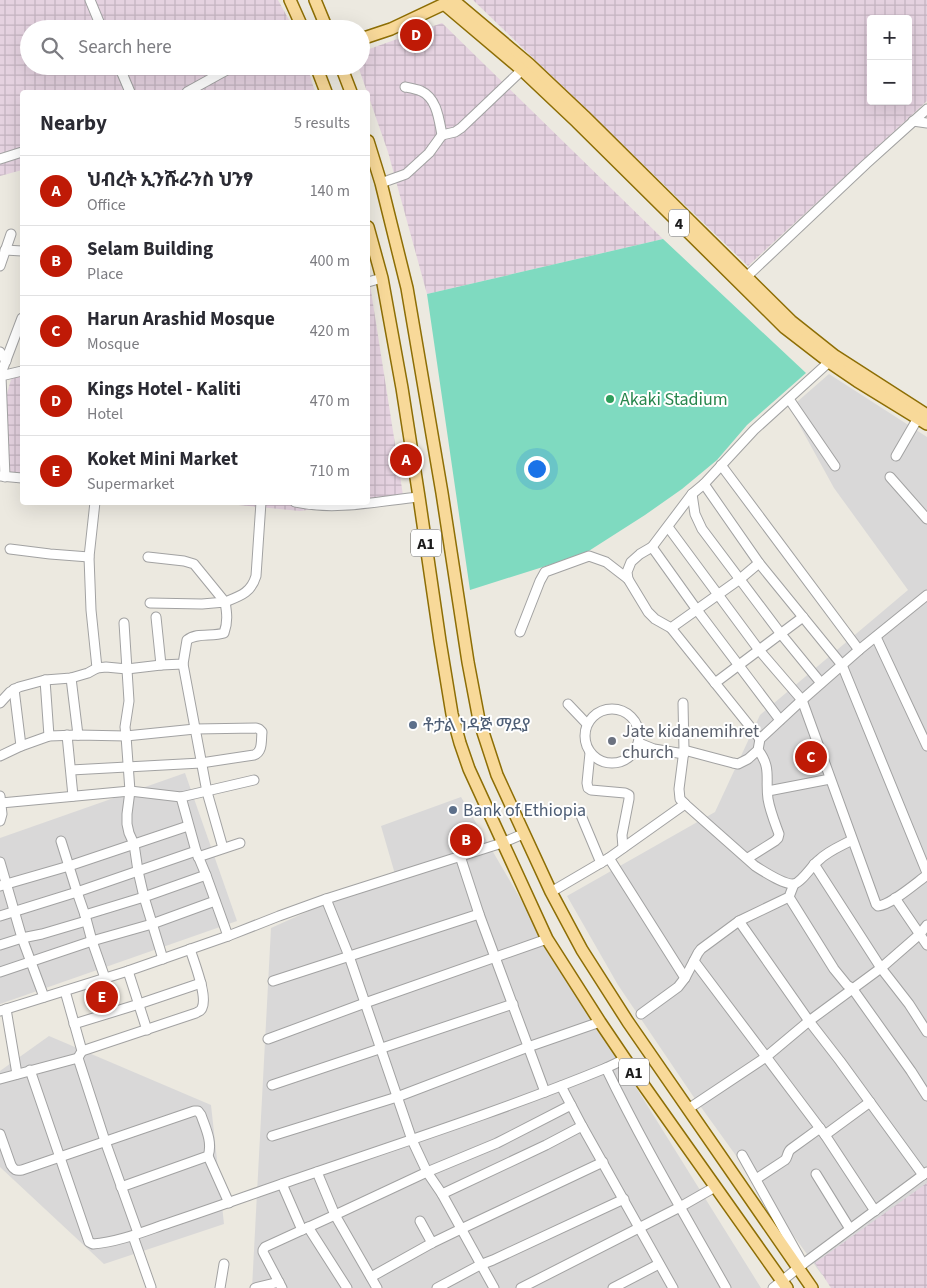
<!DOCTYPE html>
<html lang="en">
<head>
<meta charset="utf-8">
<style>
  body { margin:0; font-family:"Source Sans 3","Noto Sans Ethiopic",sans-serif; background:#f2f2f3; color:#2b2b33 }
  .controls { position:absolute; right:15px; top:15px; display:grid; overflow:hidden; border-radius:5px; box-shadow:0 5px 20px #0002 }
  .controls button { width:45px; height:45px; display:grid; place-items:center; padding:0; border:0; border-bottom:1px solid #e1e1e2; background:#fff; color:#2b2b33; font:25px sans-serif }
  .you { position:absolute; left:536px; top:468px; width:18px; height:18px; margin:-12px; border:4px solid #fff; border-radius:50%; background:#1a73e8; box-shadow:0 0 0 8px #1a73e833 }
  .badge { display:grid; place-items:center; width:32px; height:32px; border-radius:50%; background:#bf1a06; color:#fff; font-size:16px; font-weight:700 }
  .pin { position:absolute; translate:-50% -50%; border:2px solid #fff; box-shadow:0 1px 5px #0006 }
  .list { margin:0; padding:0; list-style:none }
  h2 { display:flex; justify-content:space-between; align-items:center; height:65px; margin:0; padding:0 20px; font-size:21px }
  h2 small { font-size:16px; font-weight:400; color:#7c7c81 }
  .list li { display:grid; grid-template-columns:32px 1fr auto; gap:15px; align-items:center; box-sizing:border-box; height:70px; padding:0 20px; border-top:1px solid #e1e1e2 }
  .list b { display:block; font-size:19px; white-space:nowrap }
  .list p { margin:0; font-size:16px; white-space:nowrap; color:#7c7c81 }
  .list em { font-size:16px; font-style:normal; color:#7c7c81 }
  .icon { flex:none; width:28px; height:28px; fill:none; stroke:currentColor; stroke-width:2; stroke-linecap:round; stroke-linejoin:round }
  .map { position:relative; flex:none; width:927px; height:1288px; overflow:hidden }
  .search { position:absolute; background:#fff; box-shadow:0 5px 20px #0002; left:20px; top:20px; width:350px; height:55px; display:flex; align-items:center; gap:12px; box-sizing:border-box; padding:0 18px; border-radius:28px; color:#7c7c81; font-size:19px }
  .panel { position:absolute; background:#fff; box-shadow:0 5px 20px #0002; left:20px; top:90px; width:350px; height:415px; border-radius:5px }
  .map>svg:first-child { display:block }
</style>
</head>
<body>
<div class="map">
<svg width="927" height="1288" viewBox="0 0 927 1288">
  <defs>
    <pattern id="industrial-grid" width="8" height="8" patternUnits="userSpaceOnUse" patternTransform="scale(1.25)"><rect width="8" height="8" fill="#e5d2e0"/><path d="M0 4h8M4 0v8" fill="none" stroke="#c4b4c0"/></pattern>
  </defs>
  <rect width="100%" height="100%" fill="#ece9e0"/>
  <g fill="#d9d8d8">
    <path d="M829,374L927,437V1198L822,1275L693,1096L618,985L567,896L715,812L760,715L908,590L834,488L790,408Z"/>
    <path d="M185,773L237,921L0,1004V838Z"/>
    <path d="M461,797L548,946L761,1288H252L271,928L333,900L397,881L381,826Z"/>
    <path d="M49,1036L211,1105L224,1224L104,1264L0,1167V1071Z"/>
  </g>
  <g fill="url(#industrial-grid)" fill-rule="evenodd">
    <path d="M0,0H278L294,29H29V66H307L315,92H22V170L0,176Z"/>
    <path d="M473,0H927V101L748,266ZM871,19H908V101H871Z"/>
    <path d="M442,23L663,239L427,294L388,152L358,66H361V52Z"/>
    <path d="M368,272L403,495L368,500Z"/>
    <path d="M22,367V481L0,479V418L14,369Z"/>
    <path d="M218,503H354L300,511Z"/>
    <path d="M927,1183V1288H831L815,1263Z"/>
  </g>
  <path fill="#7fdac0" d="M663,239L806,373L747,425L717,460L682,489L645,515L584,554L470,590L427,294Z"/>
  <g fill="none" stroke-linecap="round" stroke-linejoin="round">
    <g stroke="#a2a2a2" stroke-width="11">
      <g id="minor">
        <path d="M90,0L102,29"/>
        <path d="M119,66L130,92"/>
        <path d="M187,92L234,66"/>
        <path d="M913,121L927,123"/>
        <path d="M442,135L455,132L461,128L522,70"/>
        <path d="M0,159L22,152"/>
        <path d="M381,183L406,174L429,153L442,135C439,120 437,98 421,91C416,89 410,88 405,87"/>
        <path d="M5,250L22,251"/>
        <path d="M0,266L11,234"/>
        <path d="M742,281L866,164L927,109"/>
        <path d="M368,282L382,278"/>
        <path d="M0,352L6,361"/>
        <path d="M0,376L22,318"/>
        <path d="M789,399L835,466"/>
        <path d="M896,456L918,418"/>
        <path d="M721,465L859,650"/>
        <path d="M0,476L22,478"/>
        <path d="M5,477L1,376L22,371"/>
        <path d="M890,477L927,519"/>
        <path d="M704,484L759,563L842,665L927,873"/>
        <path d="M692,494L695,514L702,529L781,634L821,683"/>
        <path d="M95,502L89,557L91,610L97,668L106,667L127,669L161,665L183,664L187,640C197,632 212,637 224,633C228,622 227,613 225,602L202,604L150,603"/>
        <path d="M295,502C336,511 379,501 419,497"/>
        <path d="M668,527L759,650L802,700L876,904L878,906C891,905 916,883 927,875"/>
        <path d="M652,547L697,610L780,720"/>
        <path d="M10,549L50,554L89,557"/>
        <path d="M148,557L184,561L194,564L225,602C240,596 251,593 256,576L261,502"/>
        <path d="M628,579L627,572L631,562L640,554L652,547L692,494L704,484L754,430L829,362"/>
        <path d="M156,617L161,665"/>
        <path d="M671,628L740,579L759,563"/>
        <path d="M520,632L540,581L545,572L589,556L606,562L628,579L648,612L655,619L671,628L760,739"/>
        <path d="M876,637L927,746"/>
        <path d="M183,664L207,792L223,848"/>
        <path d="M71,678L78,735"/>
        <path d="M45,680L49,736"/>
        <path d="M715,683L803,617"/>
        <path d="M14,689L21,746"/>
        <path d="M0,703L10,692L19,687L45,680L71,678L88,673L97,668"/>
        <path d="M683,703L684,750L679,789L680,799L685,804"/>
        <path d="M568,704L587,724"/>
        <circle cx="612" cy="736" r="27"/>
        <path d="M67,735L73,796"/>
        <path d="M639,743L654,749L684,754"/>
        <path d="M684,750L733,763L738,764L748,759L758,750L760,739L802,700L859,650L927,595"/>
        <path d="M590,753L587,783L588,788L591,790L625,793L629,795V799L622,835L623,848"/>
        <path d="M0,756L21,746L49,736L78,735L126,736L195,729L256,728L259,729L262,732C261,740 263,752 254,755L201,763L71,770"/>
        <path d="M768,791L830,779"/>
        <path d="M0,796L2,814L0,821"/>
        <path d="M181,797L196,851L206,875"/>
        <path d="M1,803L130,791L181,797L254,780"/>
        <path d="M580,813L601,863"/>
        <path d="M61,841L77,892L196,851"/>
        <path d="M460,856L479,914L545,1092"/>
        <path d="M198,857L240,843"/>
        <path d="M609,858L685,978"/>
        <path d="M748,858L775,841L778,838L779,834C775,823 770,811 768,799C765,779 772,768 758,750"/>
        <path d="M0,862L22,938L0,945"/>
        <path d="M814,864L881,968L909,1004L927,1032"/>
        <path d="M0,886L69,866L188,826"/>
        <path d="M551,892L609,858L685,804L755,866C763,871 784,885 794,884C802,882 812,865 819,860C828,851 841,846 852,840"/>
        <path d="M789,897L834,969L847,985L852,988L911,1071L927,1096"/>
        <path d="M895,898L927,945"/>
        <path d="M326,899L349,956L412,1140L427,1172L442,1194L494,1288"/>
        <path d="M0,916L77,892L85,915"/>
        <path d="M739,921L809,1021L840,1061L923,1175"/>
        <path d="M163,959L144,897L206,875L228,936"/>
        <path d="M694,961L825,1135L875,1211"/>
        <path d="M128,971L147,1030"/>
        <path d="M0,972L92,941L152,924L215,901"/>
        <path d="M105,978L92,941L85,915L144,897L138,871L134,844L129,833L127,824V814L130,791L126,736L125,727L129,701L124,623"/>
        <path d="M273,981L479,914"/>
        <path d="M65,991L82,1051L79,1056"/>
        <path d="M44,997L22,938L42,934L86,921"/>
        <path d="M6,1009L17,1074"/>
        <path d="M0,1011L128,971L228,936L279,916L326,899L502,843L523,834"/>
        <path d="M641,1014L678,987L685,978L698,953L701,949L739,921L789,897L794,884"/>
        <path d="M74,1024L139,1004L201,983"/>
        <path d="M268,1039L365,1003L547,939"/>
        <path d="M82,1051L196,1013C199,1011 201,1011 202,1008C208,996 194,962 190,949"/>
        <path d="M606,1068L625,1059"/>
        <path d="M30,1070L89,1242L93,1244C119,1242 145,1231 169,1223C214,1208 258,1192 302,1177C404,1142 506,1109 606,1068C642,1143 685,1215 726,1288"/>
        <path d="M0,1079L78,1058L105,1141L138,1233"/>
        <path d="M272,1085L513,1004"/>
        <path d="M561,1086L582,1126L673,1288"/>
        <path d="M688,1109L766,1057L809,1021L881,968L920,934L927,925"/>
        <path d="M0,1134L11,1165C14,1170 16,1171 22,1170L194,1111H198L201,1115C205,1127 213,1142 208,1156L121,1187"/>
        <path d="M825,1135L870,1102"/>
        <path d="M272,1136L397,1097L528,1047L600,1022"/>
        <path d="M742,1155L803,1264"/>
        <path d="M208,1156L229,1203"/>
        <path d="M317,1172L335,1215L377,1288"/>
        <path d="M816,1174L850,1229"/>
        <path d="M756,1179L785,1160C788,1157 787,1152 791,1149L820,1128"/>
        <path d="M282,1184L302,1230"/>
        <path d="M442,1194L546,1145L582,1126"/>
        <path d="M420,1221L432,1243"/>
        <path d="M308,1227L347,1288"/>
        <path d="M133,1236L151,1287"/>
        <path d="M371,1277L432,1243L461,1229L603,1162"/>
        <path d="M220,1288L224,1264"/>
        <path d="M255,1288L279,1282"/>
        <path d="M282,1288L263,1252V1250L265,1247L335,1215L427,1172L497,1143L571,1105"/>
        <path d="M437,1288L480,1265L493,1260L624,1199"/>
        <path d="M521,1288L680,1207L715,1187"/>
        <path d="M613,1288L659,1264"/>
        <path d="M773,1288L803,1264L927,1172"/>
      </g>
    </g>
    <g stroke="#8d6e05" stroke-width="14">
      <g id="major">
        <path d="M290,0L303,29"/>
        <path d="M315,0L327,29"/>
        <path d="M453,0L529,64L584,116L791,321L835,356L927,415"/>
        <path d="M361,39L391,29L444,4L522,70L577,122L785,328L829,362L857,381L927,424"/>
        <path d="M316,66L326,92"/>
        <path d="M341,66L351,92"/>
        <path d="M368,141L381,183L407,288L442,493L468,662L479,720L497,775L551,892L582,950L628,1022L812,1288"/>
        <path d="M368,227L382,278L402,388L419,497L440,641L452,714L460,743L469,769L547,939L600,1022L625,1059L787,1288"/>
      </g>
    </g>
    <use href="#minor" stroke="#fff" stroke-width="9"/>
    <use href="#major" stroke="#f8d999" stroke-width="11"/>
  </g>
  <circle fill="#2e9e5b" stroke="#fff" stroke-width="2" cx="610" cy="399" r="5"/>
  <g fill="#5c6f8a" stroke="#fff" stroke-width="2">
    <circle cx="413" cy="725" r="5"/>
    <circle cx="453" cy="810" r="5"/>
  </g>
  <circle fill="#6b7280" stroke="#fff" stroke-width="2" cx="612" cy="741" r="5"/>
  <g text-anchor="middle" stroke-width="4" stroke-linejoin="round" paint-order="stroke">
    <g fill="#fff" stroke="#5f5f5f" stroke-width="1">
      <rect x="669" y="209.5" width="20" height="27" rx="4"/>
      <rect x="411" y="529.5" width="30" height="27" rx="4"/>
      <rect x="619" y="1058.5" width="30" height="27" rx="4"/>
    </g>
    <g font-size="16" font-weight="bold" fill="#1b1b1b">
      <text x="679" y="229">4</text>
      <text x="426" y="549">A1</text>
      <text x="634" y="1078">A1</text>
    </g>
    <g font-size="18" fill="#27864d" stroke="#fff" text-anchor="start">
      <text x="620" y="405">Akaki Stadium</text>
    </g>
    <g font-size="18" fill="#4e5e75" stroke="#fff" text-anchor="start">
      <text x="423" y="731">ቶታል ነዳጅ ማደያ</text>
      <text x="463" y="816">Bank of Ethiopia</text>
    </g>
    <g font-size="18" fill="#5b616d" stroke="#fff" text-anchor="start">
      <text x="622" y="737">Jate kidanemihret<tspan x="622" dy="21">church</tspan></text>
    </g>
  </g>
</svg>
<div class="controls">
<button>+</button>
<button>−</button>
</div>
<div class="you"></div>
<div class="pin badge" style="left:406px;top:460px">A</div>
<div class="pin badge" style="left:466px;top:840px">B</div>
<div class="pin badge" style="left:811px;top:757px">C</div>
<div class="pin badge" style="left:416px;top:35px">D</div>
<div class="pin badge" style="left:102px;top:997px">E</div>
<div class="search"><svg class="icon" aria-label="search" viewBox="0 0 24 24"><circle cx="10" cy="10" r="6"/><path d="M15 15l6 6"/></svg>Search here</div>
<section class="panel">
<h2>Nearby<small>5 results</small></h2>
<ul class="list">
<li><span class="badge">A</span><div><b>ህብረት ኢንሹራንስ ህንፃ</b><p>Office</p></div><em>140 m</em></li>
<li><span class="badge">B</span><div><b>Selam Building</b><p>Place</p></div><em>400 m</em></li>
<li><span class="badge">C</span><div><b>Harun Arashid Mosque</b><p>Mosque</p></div><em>420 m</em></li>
<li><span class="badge">D</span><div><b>Kings Hotel - Kaliti</b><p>Hotel</p></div><em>470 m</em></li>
<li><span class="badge">E</span><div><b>Koket Mini Market</b><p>Supermarket</p></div><em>710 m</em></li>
</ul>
</section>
</div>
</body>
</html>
